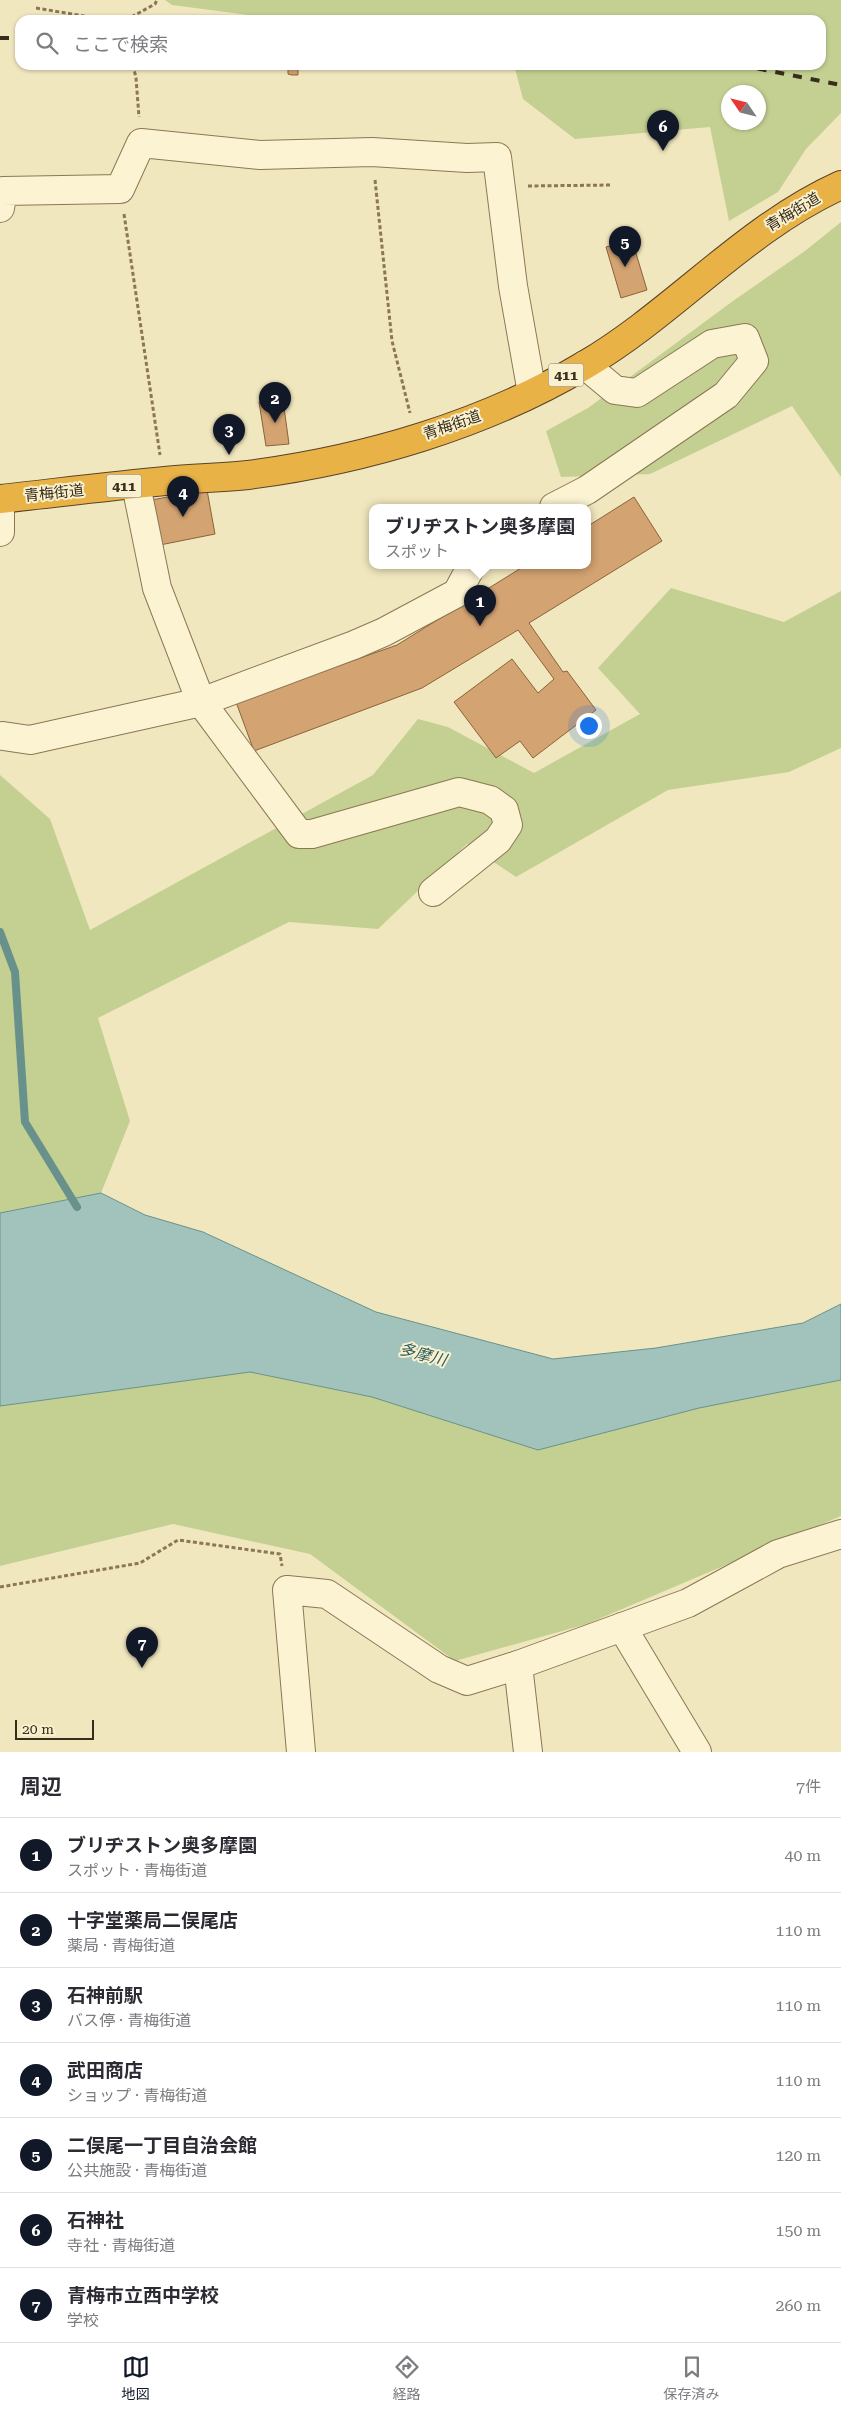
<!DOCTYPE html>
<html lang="ja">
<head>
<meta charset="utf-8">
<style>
  body { margin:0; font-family:"Roboto Serif","Noto Sans JP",serif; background:#f2f2f3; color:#2b2b33 }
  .compass { position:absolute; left:721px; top:85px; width:45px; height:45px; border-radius:50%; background:#fff; box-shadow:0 1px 4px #0004; rotate:305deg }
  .scale { position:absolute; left:15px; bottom:12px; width:79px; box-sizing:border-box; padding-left:5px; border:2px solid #392d1b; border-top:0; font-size:14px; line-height:18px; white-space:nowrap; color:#392d1b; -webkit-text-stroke:4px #f8f0cf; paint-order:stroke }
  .you { position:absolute; left:588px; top:725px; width:18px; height:18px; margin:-12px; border:4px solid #fff; border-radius:50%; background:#1a73e8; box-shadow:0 0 0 8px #1a73e833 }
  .badge { display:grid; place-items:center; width:32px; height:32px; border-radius:50%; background:#111827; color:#fff; font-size:16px; font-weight:700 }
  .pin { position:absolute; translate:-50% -41px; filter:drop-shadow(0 1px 2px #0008) }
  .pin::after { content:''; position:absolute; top:26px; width:18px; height:15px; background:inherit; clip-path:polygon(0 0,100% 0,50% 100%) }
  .popup { position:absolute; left:369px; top:504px; width:222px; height:65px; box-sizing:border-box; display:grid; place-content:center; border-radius:10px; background:#fff; filter:drop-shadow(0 1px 4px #0005); font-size:16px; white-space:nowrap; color:#7c7c81 }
  .popup b { font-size:19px; color:#2b2b33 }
  .popup::after { content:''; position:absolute; left:50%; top:100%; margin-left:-10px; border:10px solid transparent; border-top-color:#fff }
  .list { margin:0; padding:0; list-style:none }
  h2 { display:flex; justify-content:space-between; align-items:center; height:65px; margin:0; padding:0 20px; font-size:21px }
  h2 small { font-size:16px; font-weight:400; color:#7c7c81 }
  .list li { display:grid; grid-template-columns:32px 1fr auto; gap:15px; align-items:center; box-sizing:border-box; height:75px; padding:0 20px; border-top:1px solid #e1e1e2 }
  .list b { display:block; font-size:19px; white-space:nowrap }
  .list p { margin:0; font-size:16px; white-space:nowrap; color:#7c7c81 }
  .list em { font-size:16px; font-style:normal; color:#7c7c81 }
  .icon { flex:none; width:28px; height:28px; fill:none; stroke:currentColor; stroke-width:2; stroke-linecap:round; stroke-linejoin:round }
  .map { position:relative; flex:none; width:841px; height:1752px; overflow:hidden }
  .search { position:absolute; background:#fff; box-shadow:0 1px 4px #0004; left:15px; right:15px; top:15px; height:55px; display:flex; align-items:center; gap:12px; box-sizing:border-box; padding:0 18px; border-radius:15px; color:#7c7c81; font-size:19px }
  .sheet { height:590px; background:#fff }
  nav { display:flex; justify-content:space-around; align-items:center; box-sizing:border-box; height:70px; border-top:1px solid #e1e1e2; background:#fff; font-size:14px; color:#7c7c81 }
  nav a { display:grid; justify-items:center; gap:2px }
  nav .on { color:#111827 }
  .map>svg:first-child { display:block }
</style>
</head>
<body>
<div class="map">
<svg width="841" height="1752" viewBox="0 0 841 1752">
  <rect width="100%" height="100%" fill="#f1e7be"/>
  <g fill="#c3d092" fill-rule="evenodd">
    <path d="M165,0H841V113L806,149L778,192L729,221L710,127L575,139L523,99L514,65H821V20H287L172,5ZM758,92V122H728V92Z"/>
    <path d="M841,222V477L792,406L650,474L561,477L546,431L588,408L733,301L805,251Z"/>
    <path d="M671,588L784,622L841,591V748L789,772L668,790L516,877L467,844L378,929L289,922L98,1018L130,1121L101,1193L0,1213V775L50,819L90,930L373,775L418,719L448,727L534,773L640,714L598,668Z"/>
    <path d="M249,1372L372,1397L699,1408L841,1380V1516L587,1624L455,1661L310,1554L173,1524L0,1566V1406Z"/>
  </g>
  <path fill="#a2c3bc" stroke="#69918b" d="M101,1193L145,1215L203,1232L376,1312L553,1359L656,1348L803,1323L841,1304V1380L699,1408L538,1450L372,1397L250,1372L0,1406V1213Z"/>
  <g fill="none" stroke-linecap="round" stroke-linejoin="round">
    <path stroke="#69918b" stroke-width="8" d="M0,932L15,972L25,1122L77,1207"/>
  </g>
  <g fill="#d3a371" stroke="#8c6239">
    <path d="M276,65H316V67H298V75H292L288,74V67H276Z"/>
    <path d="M632,240L647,290L621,298L606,247Z"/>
    <path d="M283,400L289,444L266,446L259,402Z"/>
    <path d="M207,490L215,534L160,545L151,500Z"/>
    <path d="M634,497L662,541L529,623L563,672L567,671L596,710L533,758L520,741L496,758L454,702L512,659L538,693L554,679L518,630L422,688L254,751L236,702L397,645L526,565H588V526Z"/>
  </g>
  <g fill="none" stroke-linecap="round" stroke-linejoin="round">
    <g stroke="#8b7755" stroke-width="30">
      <g id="minor">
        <path d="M0,208L3,191L120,189L141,143L260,155L372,152L467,158L497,157L513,286L532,393"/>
        <path d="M136,485L157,588L201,702L299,834H312L459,792L490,800L504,810L508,825L498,840L433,892"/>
        <path d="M554,507L587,490L726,395L754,361L745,338L712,344L637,393L615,390L585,365"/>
        <path d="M0,510V532"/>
        <path d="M3,736L30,740L201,702L354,645L384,632L457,593L472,565"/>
        <path d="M622,1627L697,1752"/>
        <path d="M518,1665L528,1752"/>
        <path d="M301,1752L287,1590L327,1594L439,1669L467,1681L518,1665L688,1603L778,1554L841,1534"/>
      </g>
    </g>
    <g stroke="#58442a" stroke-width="30">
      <path id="highway" d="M0,499C55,493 110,486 165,481C193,478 221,478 248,475C364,460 484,425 585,365C675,312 744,229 841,185"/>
    </g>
    <g stroke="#8b7755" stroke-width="3" stroke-dasharray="4 2.5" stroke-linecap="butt">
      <path d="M36,8L108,20"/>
      <path d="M126,20L155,4L157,0"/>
      <path d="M133,65L136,78L139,117"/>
      <path d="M375,180L392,341L410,413"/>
      <path d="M528,186L612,185"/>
      <path d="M124,214L160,455"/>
      <path d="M0,1587L140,1563L178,1540L280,1554L282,1566"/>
    </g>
    <use href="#minor" stroke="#fbf3d2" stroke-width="28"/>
    <use href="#highway" stroke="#e9b247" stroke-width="28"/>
    <g stroke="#392d1b" stroke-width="4" stroke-dasharray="9 9" stroke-linecap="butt">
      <path d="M0,38H20"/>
      <path d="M740,65L841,85"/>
    </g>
  </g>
  <g text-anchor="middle" stroke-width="4" stroke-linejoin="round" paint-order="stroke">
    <g fill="#f8f0cf" stroke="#726851" stroke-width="1">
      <rect x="548.5" y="363.5" width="35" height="23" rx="4"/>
      <rect x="106.5" y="474.5" width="35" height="23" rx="4"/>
    </g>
    <g font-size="14" font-weight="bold" fill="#392d1b">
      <text x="566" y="380">411</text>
      <text x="124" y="491">411</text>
    </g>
    <g font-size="15" fill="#392d1b" stroke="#f8f0cf">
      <text transform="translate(793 212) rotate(-31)" y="5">青梅街道</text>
      <text transform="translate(452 425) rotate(-19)" y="5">青梅街道</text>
      <text transform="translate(54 493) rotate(-6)" y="5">青梅街道</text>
    </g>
    <g font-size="16" font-style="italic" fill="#29595a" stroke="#f8f0cf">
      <text transform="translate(423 1354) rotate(15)" y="6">多摩川</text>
    </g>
  </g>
</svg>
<svg class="compass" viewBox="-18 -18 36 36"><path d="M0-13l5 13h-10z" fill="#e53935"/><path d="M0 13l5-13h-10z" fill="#7c7c81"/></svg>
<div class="scale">20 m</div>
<div class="you"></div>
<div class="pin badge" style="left:480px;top:626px">1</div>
<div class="popup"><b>ブリヂストン奥多摩園</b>スポット</div>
<div class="pin badge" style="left:275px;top:423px">2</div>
<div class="pin badge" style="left:229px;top:455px">3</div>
<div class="pin badge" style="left:183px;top:517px">4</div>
<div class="pin badge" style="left:625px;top:267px">5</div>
<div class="pin badge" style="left:663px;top:151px">6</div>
<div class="pin badge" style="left:142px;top:1668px">7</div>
<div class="search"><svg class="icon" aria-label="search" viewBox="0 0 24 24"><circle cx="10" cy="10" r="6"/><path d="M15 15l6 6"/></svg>ここで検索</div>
</div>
<section class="sheet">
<h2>周辺<small>7件</small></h2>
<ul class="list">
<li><span class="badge">1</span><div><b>ブリヂストン奥多摩園</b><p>スポット · 青梅街道</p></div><em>40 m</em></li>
<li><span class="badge">2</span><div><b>十字堂薬局二俣尾店</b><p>薬局 · 青梅街道</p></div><em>110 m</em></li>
<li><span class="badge">3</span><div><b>石神前駅</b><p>バス停 · 青梅街道</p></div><em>110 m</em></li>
<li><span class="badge">4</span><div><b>武田商店</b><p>ショップ · 青梅街道</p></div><em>110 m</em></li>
<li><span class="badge">5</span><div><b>二俣尾一丁目自治会館</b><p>公共施設 · 青梅街道</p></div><em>120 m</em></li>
<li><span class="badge">6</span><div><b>石神社</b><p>寺社 · 青梅街道</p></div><em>150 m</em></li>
<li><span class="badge">7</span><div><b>青梅市立西中学校</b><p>学校</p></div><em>260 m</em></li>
</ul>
</section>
<nav>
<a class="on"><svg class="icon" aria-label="map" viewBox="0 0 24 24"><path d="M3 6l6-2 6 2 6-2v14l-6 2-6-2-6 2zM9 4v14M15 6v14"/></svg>地図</a>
<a><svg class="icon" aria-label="directions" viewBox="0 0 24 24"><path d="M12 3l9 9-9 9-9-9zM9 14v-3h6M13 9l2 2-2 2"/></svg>経路</a>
<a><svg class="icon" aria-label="saved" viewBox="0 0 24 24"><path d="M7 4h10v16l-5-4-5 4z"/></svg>保存済み</a>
</nav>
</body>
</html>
